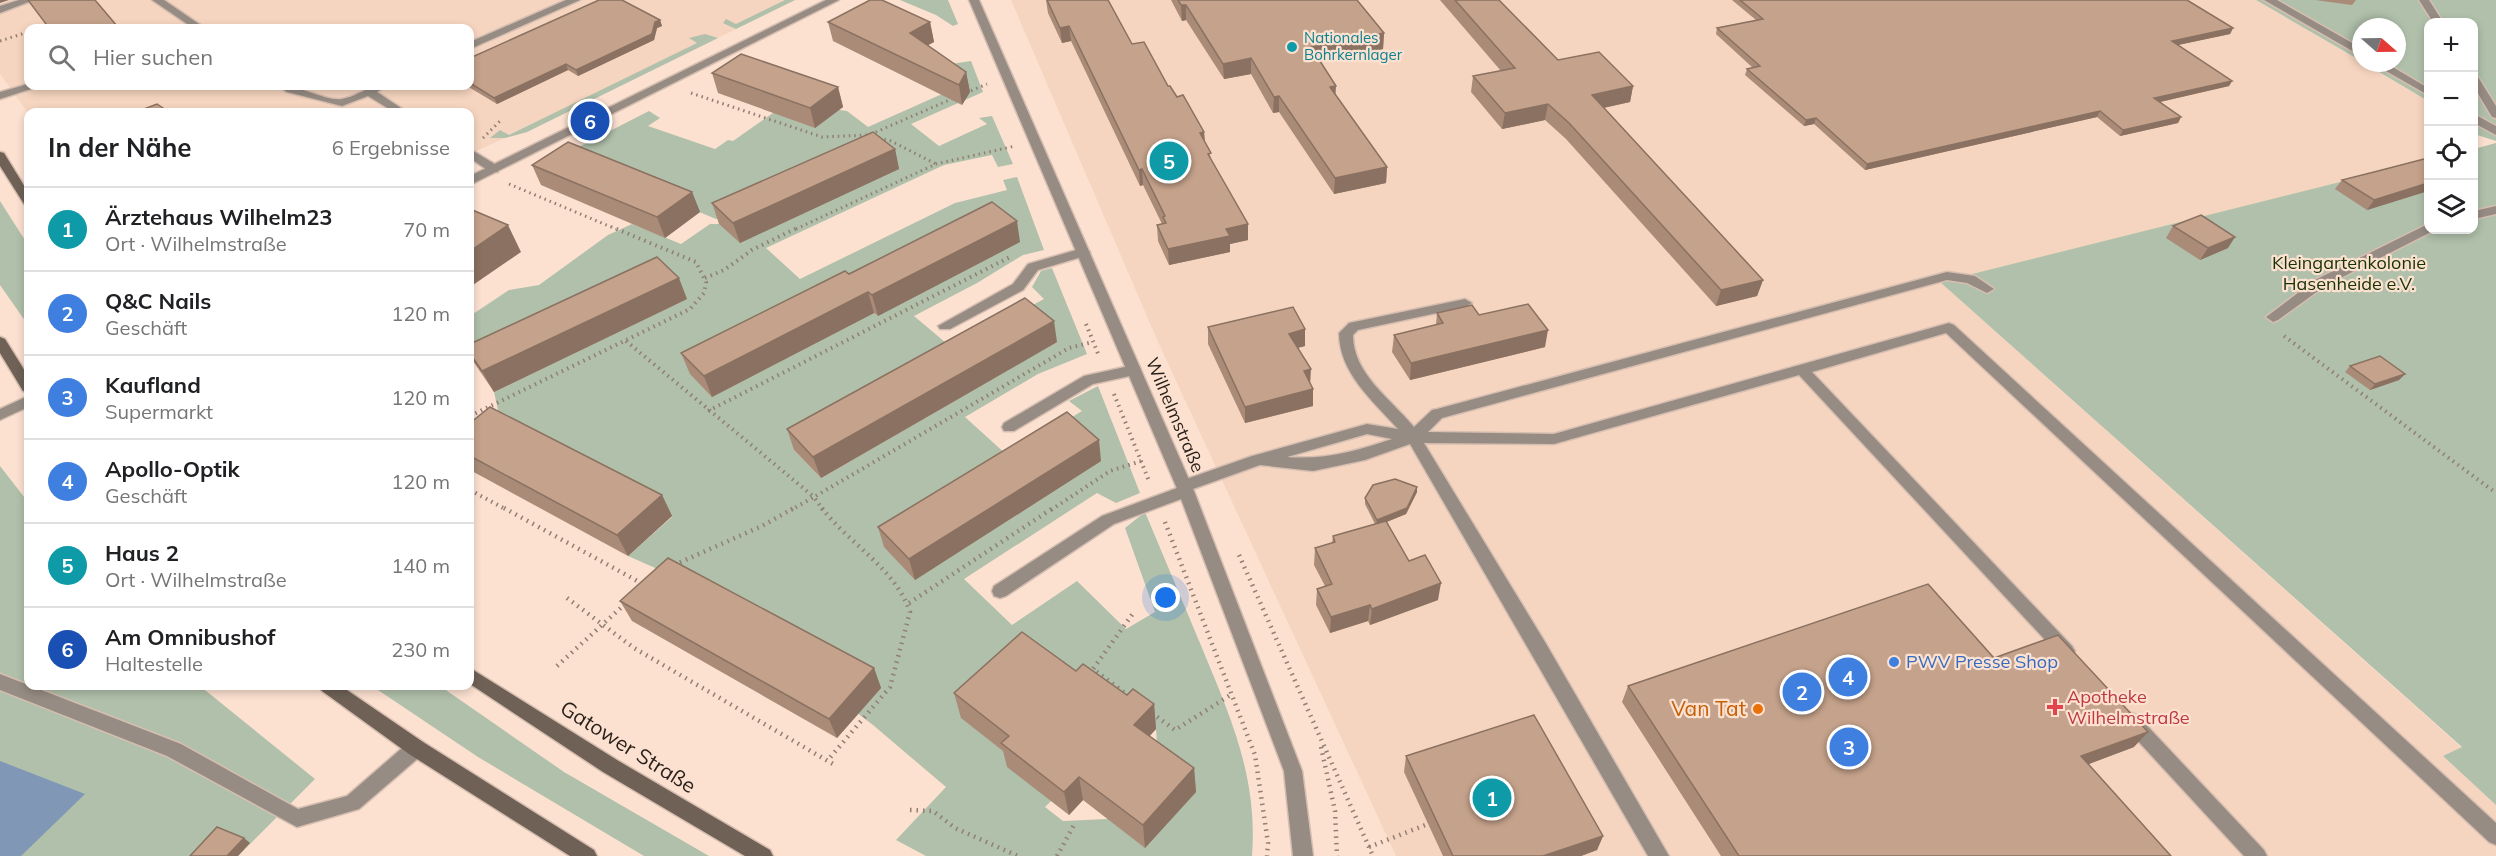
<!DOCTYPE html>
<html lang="de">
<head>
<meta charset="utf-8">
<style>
  body { margin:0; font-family:Mulish,sans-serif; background:#f6f6f6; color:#202124 }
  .controls { position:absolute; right:18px; top:18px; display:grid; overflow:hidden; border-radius:12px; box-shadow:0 3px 9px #0003 }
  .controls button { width:54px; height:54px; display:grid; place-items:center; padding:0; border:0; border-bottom:2px solid #e0e0e0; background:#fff; color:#202124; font:30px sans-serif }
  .compass { position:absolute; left:2352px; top:18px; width:54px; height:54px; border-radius:50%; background:#fff; box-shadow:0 3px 9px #0003; rotate:110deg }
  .you { position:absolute; left:1166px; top:598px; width:21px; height:21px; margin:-15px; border:4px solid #fff; border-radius:50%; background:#1a73e8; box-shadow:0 0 0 9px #1a73e833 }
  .badge { display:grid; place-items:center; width:39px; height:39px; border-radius:50%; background:#0e87ab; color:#fff; font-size:20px; font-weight:700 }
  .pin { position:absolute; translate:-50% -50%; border:3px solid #fff; box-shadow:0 2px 6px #0006 }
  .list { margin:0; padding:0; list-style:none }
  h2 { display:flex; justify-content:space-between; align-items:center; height:78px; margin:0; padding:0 24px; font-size:26px }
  h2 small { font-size:20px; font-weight:400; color:#757577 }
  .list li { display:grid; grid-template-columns:39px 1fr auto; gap:18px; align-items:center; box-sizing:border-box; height:84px; padding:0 24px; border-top:2px solid #e0e0e0 }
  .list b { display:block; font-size:22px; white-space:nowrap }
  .list p { margin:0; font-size:20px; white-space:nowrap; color:#757577 }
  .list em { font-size:20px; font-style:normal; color:#757577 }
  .icon { flex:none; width:33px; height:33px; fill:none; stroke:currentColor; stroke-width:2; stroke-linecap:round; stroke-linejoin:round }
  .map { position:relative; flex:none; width:2496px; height:856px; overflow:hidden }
  .search { position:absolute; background:#fff; box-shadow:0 3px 9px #0003; left:24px; top:24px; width:450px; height:66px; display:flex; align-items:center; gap:15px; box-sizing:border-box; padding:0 21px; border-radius:12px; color:#757577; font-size:22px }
  .panel { position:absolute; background:#fff; box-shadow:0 3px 9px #0003; left:24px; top:108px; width:450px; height:582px; border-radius:12px }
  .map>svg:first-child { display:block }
</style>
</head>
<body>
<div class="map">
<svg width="2496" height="856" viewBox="0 0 2496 856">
  <rect width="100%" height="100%" fill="#fce1d1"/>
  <g fill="#f6d5c0" fill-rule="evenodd">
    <path d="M0,0H795L527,132L505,138L470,154V112L28,113L0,74ZM28,28H470V86H28Z"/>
    <path d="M1011,0H2256L2428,101V160L1940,282L2462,748L2443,756L2496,805V856H1396L1158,342Z"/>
  </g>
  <g fill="#b0c0aa" fill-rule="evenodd">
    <path d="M785,0H795L736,29L723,23L726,19L736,24Z"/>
    <path d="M900,0H948L958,24L953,26L936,15Z"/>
    <path d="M2256,0H2496V141L2474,134V22H2428V101L2364,63H2397V27H2361V61Z"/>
    <path d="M705,34L718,38L527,132L505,138H490L500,130L509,135L697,43L689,38Z"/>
    <path d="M971,61L983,92L911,124L939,146L987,124L979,118L992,116L1013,164L998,167L992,155L944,165L766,248L800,279L955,203L1007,190L1003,180L1017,177L1044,250L1023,255L977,283L914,316L952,348L1044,299L1032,287L1041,271L1052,268L1087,354L1038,374L965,417L1008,456L1082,411L1069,401L1098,386L1140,493L1116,503L1097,493L964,579L1012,625L1077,581L1126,629L1155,612L1125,528L1145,512C1164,557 1183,603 1202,648C1231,718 1258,778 1252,856H926L896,840L946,787L873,725L678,578L628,556L672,517L502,428L494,392L686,299L470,359V316L509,290L539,285L608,235L632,224L681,244L710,224H719L732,218L716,219L563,155L649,111L660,118L648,126L715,149L728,140L733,141L773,113L840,110L847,111L868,127L960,86L938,66ZM996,223L878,316L874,313ZM1028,319L1056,342L821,478L794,450ZM963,716L1156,728L1158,764L1107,819L1063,821L1045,807L1051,801L1015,760L961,717Z"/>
    <path d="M2496,143V805L2443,756L2462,747L1940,282L2428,160V230H2474V149Z"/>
    <path d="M0,201L28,245V325L0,285Z"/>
    <path d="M0,466L28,502V686H200L315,779L238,856H0Z"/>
    <path d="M372,686H440L564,772L709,856H644L478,757Z"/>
  </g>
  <path fill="#8197b6" d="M0,761L85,794L21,856H0Z"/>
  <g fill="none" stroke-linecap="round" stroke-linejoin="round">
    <g stroke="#d6beb0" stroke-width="3">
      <g id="lane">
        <path d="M19,0H34L0,13V6Z"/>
        <path d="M152,0H164L205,28H193Z"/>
        <path d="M566,0H580L470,49V42Z"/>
        <path d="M2264,0H2277L2361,48V56Z"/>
        <path d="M2419,0H2429L2443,22H2433Z"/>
        <path d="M2372,63H2386L2428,88V95Z"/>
        <path d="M2474,76L2478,77L2496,106V118L2492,117L2474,87Z"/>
        <path d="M28,84L40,86L0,99V92Z"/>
        <path d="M278,86C298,84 326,102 342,99C359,96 365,86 386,86L377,92L407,112H394L368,96L342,106L287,92Z"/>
        <path d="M2474,114L2496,126V135L2474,123Z"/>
        <path d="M470,149L498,166V172H490L470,158Z"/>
        <path d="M2496,206V214L2474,219V211Z"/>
        <path d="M2428,224V230L2433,231L2325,286L2278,320L2273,322L2266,317L2315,280Z"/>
        <path d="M1083,248L1090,252L1088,255L1038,270L1023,290L950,329H940L938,326L1013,284L1028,264Z"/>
        <path d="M1947,272L1975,276L1994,289L1987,293L1967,283L1947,280L1442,418L1428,432L1554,434L1949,323L1954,325L2496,823V845L2489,842L1946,333L1812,372L2072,646L2075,651L2072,656L2066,658L2060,656L1799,375L1554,444L1424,443L1545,642L1669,856H1648L1410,444L1365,460L1313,471L1260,465L1193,489L1192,495L1114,524L1006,596L1000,598L994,596L992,591L994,586L1102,516L1177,488L1178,482L1252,456L1367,424L1398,429C1373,401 1339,373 1339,333L1349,323L1465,299L1472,303L1465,307L1358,330L1353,335C1353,374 1391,399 1414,427L1432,410L1437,409ZM1367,434L1392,439C1357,451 1324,460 1287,457Z"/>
        <path d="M1134,365L1139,366L1141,370L1139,374L1093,384L1014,431H1004L1002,427L1004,423L1084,376Z"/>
        <path d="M0,674L181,744L298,809L347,796L409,742L416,740L423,742L425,748L423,754L359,809L297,827L167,756L0,690Z"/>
        <path d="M2131,713L2137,715L2264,850L2267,856H2244L2125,727L2122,721L2125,715Z"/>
      </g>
    </g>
    <g stroke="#d6beb0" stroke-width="3">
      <g id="street">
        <path d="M826,0H839L470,185V176Z"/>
        <path d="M969,0H979L1194,491L1302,771L1313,856H1293L1284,771L1178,491Z"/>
        <path d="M28,396V407L0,420V409Z"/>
      </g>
    </g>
    <g stroke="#d6beb0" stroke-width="3">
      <g id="secondary">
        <path d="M0,152L4,153L28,192V205L24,204L0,166Z"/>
        <path d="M0,337L5,339L28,376V392L23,391L0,353Z"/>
        <path d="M470,668L617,760L770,850L773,856H745L603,772L470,684Z"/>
        <path d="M319,686H341L423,742L594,850L597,856H570L409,754L322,691Z"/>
      </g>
    </g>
    <g stroke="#917f74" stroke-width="3" stroke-dasharray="1.5 4" stroke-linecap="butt">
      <path d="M39,28L45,26"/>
      <path d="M0,41L28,32"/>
      <path d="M691,93L822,137L869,135L954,98"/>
      <path d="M966,93L987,84"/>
      <path d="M483,138L502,119"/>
      <path d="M879,138L891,141L936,164"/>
      <path d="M509,184L616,229"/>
      <path d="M796,229L936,164L1015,146"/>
    </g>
    <g stroke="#917f74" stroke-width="4" stroke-dasharray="1.5 4.5" stroke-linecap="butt">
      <path d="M705,278L724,270L752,250L799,227"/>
      <path d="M1086,324L1099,356"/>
      <path d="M2284,336L2496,493"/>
      <path d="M626,341L814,497L791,510"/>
      <path d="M1114,394L1149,481"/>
      <path d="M708,411L1012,256"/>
      <path d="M470,416L690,309L704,293L706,282L696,262L612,227"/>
      <path d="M470,490L507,510"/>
      <path d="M823,510L814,497L1069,348L1093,342"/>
      <path d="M1051,510L1110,471L1141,461"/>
    </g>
    <g stroke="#917f74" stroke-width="4.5" stroke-dasharray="1.5 5" stroke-linecap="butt">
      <path d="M504,508L643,584"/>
      <path d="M822,508C849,544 895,568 910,612L890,687L828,760"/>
      <path d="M1165,522L1255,755L1268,843L1267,856"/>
      <path d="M1239,555L1373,856"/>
      <path d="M674,565L762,526L794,508"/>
      <path d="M567,598L634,648L833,764"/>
      <path d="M909,603L1053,508"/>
      <path d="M557,666L625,604"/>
      <path d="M1129,696L1093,669L1134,612"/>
      <path d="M1152,713L1175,730L1232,694"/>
      <path d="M1321,747L1335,811L1337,856"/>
      <path d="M910,810L933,811L955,828L1018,856"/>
      <path d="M1369,847L1428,824"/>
      <path d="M1057,856L1074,825"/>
    </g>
    <use href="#lane" fill="#968c84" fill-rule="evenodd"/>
    <use href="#street" fill="#968c84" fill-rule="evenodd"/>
    <use href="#secondary" fill="#6f6156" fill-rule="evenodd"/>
  </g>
  <g fill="#a98b78">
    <path d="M1046,0H1108L1132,44L1177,97L1204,132L1205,141L1212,161L1248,240L1230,244V252L1169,265L1158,241L1157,225L1162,224L1143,185L1140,186L1071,41L1062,43L1048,13Z"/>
    <path d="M1171,0H1357L1384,33L1383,49L1320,61L1335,95L1387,167L1386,183L1334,194L1279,112L1273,113L1251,74L1224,79L1186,20L1182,21Z"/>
    <path d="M1440,0H1499L1558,60L1633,86L1630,102L1604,108L1763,280L1757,296L1716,306L1566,139L1545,120L1502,129L1471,92L1473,76L1501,71Z"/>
    <path d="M1732,0H2187L2233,28L2230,34L2177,45L2232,81L2229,86L2160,102L2181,117L2178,123L2120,136L2097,117L1865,170L1814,124L1804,126L1745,75L1747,69L1753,68L1716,34L1717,28L1756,20Z"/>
    <path d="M2315,0H2356L2352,5Z"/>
    <path d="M660,20L662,26L657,28L654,40L578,76L568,70L497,104L467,86H470V58Z"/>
    <path d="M828,22H930L934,42L927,45L966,72L970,92L962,105L833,41Z"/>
    <path d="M712,73L838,87L843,107L815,128L718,93Z"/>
    <path d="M895,149L899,169L740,243L719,224L712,203Z"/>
    <path d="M2428,158V191L2367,210L2335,189L2342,180L2374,172Z"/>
    <path d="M532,165L692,192L700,212L665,238L541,185Z"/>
    <path d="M2173,226L2228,248L2200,260L2166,238Z"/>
    <path d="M1020,242L878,316L874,313L712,397L690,374L681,353L849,274Z"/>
    <path d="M687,299L494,392L473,361L470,364V344Z"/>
    <path d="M1437,313L1479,315L1545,347L1410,380L1392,352L1394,335L1436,325Z"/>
    <path d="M1208,327L1305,329V346L1298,348L1310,384L1313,389V406L1245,423L1208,344Z"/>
    <path d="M1057,342L821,478L794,450L787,429Z"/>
    <path d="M2350,366L2405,374L2399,380L2370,390L2345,372Z"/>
    <path d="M470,423L662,495L672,516L628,556L470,470Z"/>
    <path d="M1101,461L915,580L884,547L878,527Z"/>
    <path d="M1417,487V492L1406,514L1387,522L1409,561L1438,600L1370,625L1368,621L1330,633L1316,605L1317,589L1325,586L1314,565L1315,548L1332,543L1333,536L1375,524L1365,504V498Z"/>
    <path d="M620,601L874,668L881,688L837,738L632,621Z"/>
    <path d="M1994,658L2134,747L2088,764L2171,856H1721L1622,702L1628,686Z"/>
    <path d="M954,693L1127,695L1154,704L1156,729L1150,736L1194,768L1196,792L1145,848L1083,800L1069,815L1007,767L1003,751L961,718Z"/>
    <path d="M1406,756L1603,836L1597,850L1581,856H1443L1404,772Z"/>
  </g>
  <g fill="#8a7161">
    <path d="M0,0H9L0,3Z"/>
    <path d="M1181,5H1186V20L1182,21Z"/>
    <path d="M660,20L662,26L657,28L654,40L578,76L576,70Z"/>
    <path d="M930,22L934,42L914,53L910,33Z"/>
    <path d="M1069,26L1071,41L1062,43L1060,28Z"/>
    <path d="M2233,28L2230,34L2169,47L2172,41Z"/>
    <path d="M1384,33L1383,49L1310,63L1311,47Z"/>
    <path d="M1251,58V74L1224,79L1223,64Z"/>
    <path d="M566,64L568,70L497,104L494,98Z"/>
    <path d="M966,72L970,92L962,105L959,85Z"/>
    <path d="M2232,81L2229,86L2151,104L2154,98Z"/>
    <path d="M1336,86L1335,102L1330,87Z"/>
    <path d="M1633,86L1630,102L1588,111L1592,95Z"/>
    <path d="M838,87L843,107L815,128L810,108Z"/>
    <path d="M1279,96V112L1273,113L1274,97Z"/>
    <path d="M1548,104L1545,120L1502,129L1505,113Z"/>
    <path d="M2100,111L2097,117L1865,170L1867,164Z"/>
    <path d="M2181,117L2178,123L2120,136L2123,130Z"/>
    <path d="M1816,118L1814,124L1804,126L1806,120Z"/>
    <path d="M1204,132L1205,148L1200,133Z"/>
    <path d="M895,149L899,169L740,243L733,223Z"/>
    <path d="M1387,167L1386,183L1334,194L1335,178Z"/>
    <path d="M1142,169L1143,185L1140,186L1139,170Z"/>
    <path d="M2428,183V191L2367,210L2374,200Z"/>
    <path d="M692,192L700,212L665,238L657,217Z"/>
    <path d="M1017,221L1020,242L878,316L872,295Z"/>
    <path d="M1248,224V240L1230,244V252L1169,265L1168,249L1226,229Z"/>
    <path d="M508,225L521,252L470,287V251Z"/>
    <path d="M2235,237L2228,248L2200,260L2208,248Z"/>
    <path d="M679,278L687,299L494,392L482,371Z"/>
    <path d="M1763,280L1757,296L1716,306L1721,290Z"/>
    <path d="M868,292L874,313L712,397L704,376Z"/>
    <path d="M1054,321L1057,342L821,478L813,457Z"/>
    <path d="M1305,329V346L1288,350L1289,334Z"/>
    <path d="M1548,330L1545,347L1410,380L1411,363Z"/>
    <path d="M470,356L473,361L470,364Z"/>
    <path d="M1311,369L1310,386L1304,371Z"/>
    <path d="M2405,374L2399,380L2370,390L2375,384Z"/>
    <path d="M1313,389V406L1245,423V407Z"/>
    <path d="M1099,440L1101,461L915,580L909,559Z"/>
    <path d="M1417,487V492L1406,514L1376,526L1377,520Z"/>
    <path d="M662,495L672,516L628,556L617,535Z"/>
    <path d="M1441,583L1438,600L1370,625L1372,609Z"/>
    <path d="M1370,605L1368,621L1330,633L1331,617Z"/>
    <path d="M874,668L881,688L837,738L829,719Z"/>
    <path d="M1154,704L1156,729L1137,749L1134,725Z"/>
    <path d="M2148,732L2134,747L2068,772L2081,756Z"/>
    <path d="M1194,768L1196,792L1145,848L1143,825Z"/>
    <path d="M1079,777L1083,800L1069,815L1064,792Z"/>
    <path d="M1603,836L1597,850L1581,856H1543Z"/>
    <path d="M244,838L250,843L238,856H227Z"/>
  </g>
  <g fill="#c5a28b" stroke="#8a7161" stroke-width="1.5">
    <path d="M28,0H95L117,26L111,28H49Z"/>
    <path d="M599,0H622L660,20L655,22L652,34L576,70L566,64L494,98L470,83V58Z"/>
    <path d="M870,0H882L930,22L910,33L966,72L959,85L828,22Z"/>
    <path d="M1047,0H1108L1132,44L1144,42L1168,86H1170L1177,97L1183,95L1204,132L1200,133L1211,153L1208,154L1248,224L1226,229L1230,236L1168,249L1157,225L1166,223L1163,217L1165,216L1142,169L1139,170L1069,26L1060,28Z"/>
    <path d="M1178,0H1357L1384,33L1311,47L1336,86L1330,87L1387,167L1335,178L1279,96L1274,97L1251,58L1223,64L1186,5H1181Z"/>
    <path d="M1455,0H1499L1558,60L1599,52L1633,86L1592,95L1763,280L1721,290L1569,123L1548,104L1505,113L1473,76L1515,68Z"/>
    <path d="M1740,0H2187L2233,28L2172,41L2232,81L2154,98L2181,117L2123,130L2100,111L1867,164L1816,118L1806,120L1747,69L1760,66L1717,28L1763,19Z"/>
    <path d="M741,54L838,87L810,108L712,73Z"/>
    <path d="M157,104L169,112H136Z"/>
    <path d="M873,132L895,149L733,223L712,203Z"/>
    <path d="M568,142L692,192L657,217L532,165Z"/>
    <path d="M2428,158V183L2374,200L2342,180L2374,172Z"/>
    <path d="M992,202L1017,221L872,295L868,292L704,376L681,353L845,271L849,274Z"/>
    <path d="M470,209L508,225L470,251Z"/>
    <path d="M2201,215L2235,237L2208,248L2173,226Z"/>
    <path d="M657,257L679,278L482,371L470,354V344Z"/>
    <path d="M1025,298L1054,321L813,457L787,429Z"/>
    <path d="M1528,304L1548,330L1411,363L1394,335L1443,323L1437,313L1472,305L1479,315Z"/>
    <path d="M1293,307L1305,329L1289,334L1311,369L1304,371L1313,389L1245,407L1208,327Z"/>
    <path d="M2380,356L2405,374L2375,384L2350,366Z"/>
    <path d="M490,407L662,495L617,535L470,456V423Z"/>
    <path d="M1067,412L1099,440L909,559L878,527Z"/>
    <path d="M1395,479L1417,487L1407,508L1377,520L1365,498L1373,485Z"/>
    <path d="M1386,521L1409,561L1425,555L1441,583L1372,609L1370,605L1331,617L1317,589L1332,584L1315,548L1335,542L1333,536Z"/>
    <path d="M668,558L874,668L829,719L620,601Z"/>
    <path d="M1928,584L1994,658L2058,635L2148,732L2081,756L2171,856H1739L1628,686Z"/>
    <path d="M1022,632L1076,671L1083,664L1127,695L1133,689L1154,704L1134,725L1194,768L1143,825L1079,777L1064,792L1001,743L1009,736L954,693Z"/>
    <path d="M1534,715L1603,836L1543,856H1453L1406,756Z"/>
    <path d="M217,827L244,838L227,856H190Z"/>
  </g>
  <circle fill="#0f9aa8" stroke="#fce1d1" stroke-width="2" cx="1292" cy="47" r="6"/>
  <circle fill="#3f7fe0" stroke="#fce1d1" stroke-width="2" cx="1894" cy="662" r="6"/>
  <path fill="#e0444e" stroke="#fce1d1" stroke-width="2" d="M2052 698h6v6h6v6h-6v6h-6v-6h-6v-6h6z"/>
  <circle fill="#e8710a" stroke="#fce1d1" stroke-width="2" cx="1758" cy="709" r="6"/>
  <g text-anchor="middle" stroke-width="4.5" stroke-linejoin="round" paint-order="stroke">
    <g font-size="15" fill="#0d838f" stroke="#fce1d1" text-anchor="start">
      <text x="1304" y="43">Nationales<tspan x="1304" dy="17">Bohrkernlager</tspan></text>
    </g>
    <g font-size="18" fill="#163403" stroke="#fce1d1">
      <text x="2349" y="269">Kleingartenkolonie<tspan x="2349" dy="21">Hasenheide e.V.</tspan></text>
    </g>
    <g font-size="18" fill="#281f19" stroke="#fce1d1">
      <text transform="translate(1175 415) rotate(67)" y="6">Wilhelmstraße</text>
    </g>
    <g font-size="18" fill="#366cbe" stroke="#fce1d1" text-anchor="start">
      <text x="1906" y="668">PWV Presse Shop</text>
    </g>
    <g font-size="18" fill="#be3a42" stroke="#fce1d1" text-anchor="start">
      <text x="2067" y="703">Apotheke<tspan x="2067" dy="21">Wilhelmstraße</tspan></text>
    </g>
    <g font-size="21" fill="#c56008" stroke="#fce1d1" text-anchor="end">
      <text x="1746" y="716">Van Tat</text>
    </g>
    <g font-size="21" fill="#281f19" stroke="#fce1d1">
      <text transform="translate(628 747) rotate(32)" y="7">Gatower Straße</text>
    </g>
  </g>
</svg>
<div class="controls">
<button>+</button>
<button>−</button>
<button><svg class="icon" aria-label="locate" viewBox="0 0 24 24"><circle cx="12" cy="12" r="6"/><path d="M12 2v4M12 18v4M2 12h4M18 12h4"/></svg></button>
<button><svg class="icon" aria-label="layers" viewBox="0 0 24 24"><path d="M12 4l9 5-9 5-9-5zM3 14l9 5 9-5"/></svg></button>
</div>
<svg class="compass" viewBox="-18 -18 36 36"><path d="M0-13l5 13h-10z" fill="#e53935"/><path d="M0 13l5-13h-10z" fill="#757577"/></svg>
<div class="you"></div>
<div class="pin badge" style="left:1492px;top:798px;background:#0f9aa8">1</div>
<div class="pin badge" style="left:1802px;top:692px;background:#3f7fe0">2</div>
<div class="pin badge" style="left:1849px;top:747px;background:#3f7fe0">3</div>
<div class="pin badge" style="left:1848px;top:677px;background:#3f7fe0">4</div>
<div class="pin badge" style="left:1169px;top:161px;background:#0f9aa8">5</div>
<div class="pin badge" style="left:590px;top:121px;background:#1a4fb4">6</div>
<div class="search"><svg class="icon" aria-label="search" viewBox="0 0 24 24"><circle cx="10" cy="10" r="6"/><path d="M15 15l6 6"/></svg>Hier suchen</div>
<section class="panel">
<h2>In der Nähe<small>6 Ergebnisse</small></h2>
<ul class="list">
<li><span class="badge" style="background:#0f9aa8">1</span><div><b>Ärztehaus Wilhelm23</b><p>Ort · Wilhelmstraße</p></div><em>70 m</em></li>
<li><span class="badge" style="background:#3f7fe0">2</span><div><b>Q&amp;C Nails</b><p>Geschäft</p></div><em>120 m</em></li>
<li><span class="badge" style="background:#3f7fe0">3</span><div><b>Kaufland</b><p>Supermarkt</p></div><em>120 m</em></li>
<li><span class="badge" style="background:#3f7fe0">4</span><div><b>Apollo-Optik</b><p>Geschäft</p></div><em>120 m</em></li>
<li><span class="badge" style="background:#0f9aa8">5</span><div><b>Haus 2</b><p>Ort · Wilhelmstraße</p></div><em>140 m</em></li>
<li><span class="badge" style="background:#1a4fb4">6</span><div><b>Am Omnibushof</b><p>Haltestelle</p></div><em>230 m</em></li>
</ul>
</section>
</div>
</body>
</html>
